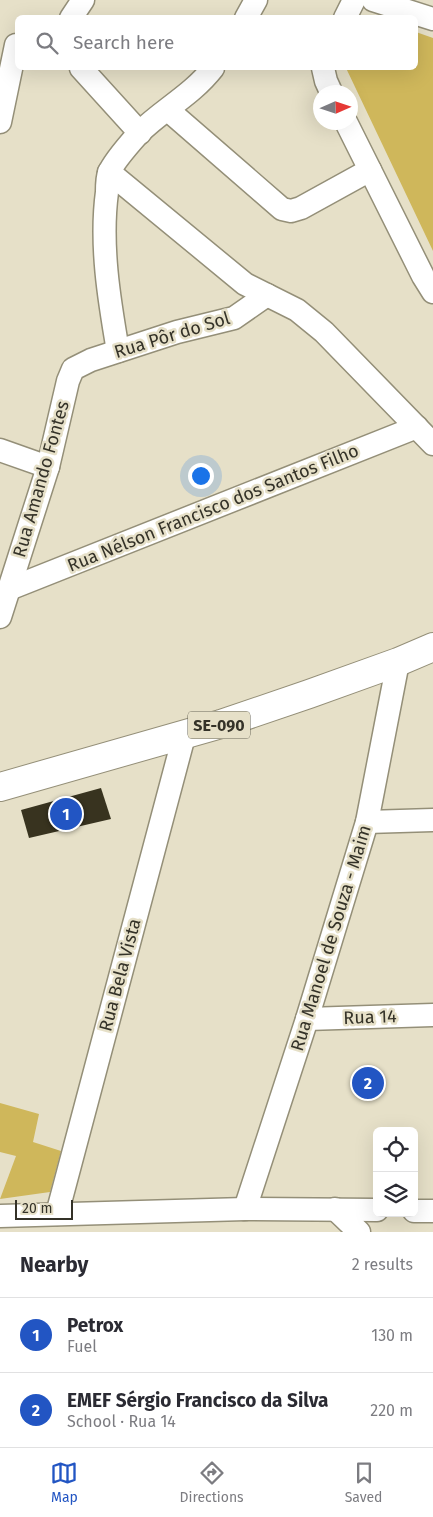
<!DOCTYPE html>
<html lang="en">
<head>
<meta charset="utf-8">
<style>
  body { margin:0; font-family:"Fira Sans",sans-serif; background:#f7f7f7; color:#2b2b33 }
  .controls { position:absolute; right:15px; bottom:15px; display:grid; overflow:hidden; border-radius:8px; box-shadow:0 5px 20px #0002 }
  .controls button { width:45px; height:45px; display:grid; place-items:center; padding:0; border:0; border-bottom:1px solid #e1e1e2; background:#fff; color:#2b2b33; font:25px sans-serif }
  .compass { position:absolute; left:313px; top:85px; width:45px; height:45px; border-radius:50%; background:#fff; box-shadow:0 5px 20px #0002; rotate:87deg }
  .scale { position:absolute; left:15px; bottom:12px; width:58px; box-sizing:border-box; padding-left:5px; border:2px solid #343228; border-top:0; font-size:14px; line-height:18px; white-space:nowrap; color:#343228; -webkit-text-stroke:4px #e6e0c8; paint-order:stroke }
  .you { position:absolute; left:200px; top:475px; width:18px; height:18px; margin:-12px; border:4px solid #fff; border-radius:50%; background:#1a73e8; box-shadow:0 0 0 8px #1a73e833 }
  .badge { display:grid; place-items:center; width:32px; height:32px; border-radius:50%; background:#2255c3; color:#fff; font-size:16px; font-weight:700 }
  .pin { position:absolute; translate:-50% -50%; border:2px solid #fff; box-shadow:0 1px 5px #0006 }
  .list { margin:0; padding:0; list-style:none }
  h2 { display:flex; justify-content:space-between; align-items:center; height:65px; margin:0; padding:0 20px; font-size:21px }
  h2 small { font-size:16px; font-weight:400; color:#7c7c81 }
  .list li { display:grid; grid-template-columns:32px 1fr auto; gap:15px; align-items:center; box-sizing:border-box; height:75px; padding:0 20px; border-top:1px solid #e1e1e2 }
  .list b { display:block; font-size:19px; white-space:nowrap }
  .list p { margin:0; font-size:16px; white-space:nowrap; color:#7c7c81 }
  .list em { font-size:16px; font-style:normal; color:#7c7c81 }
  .icon { flex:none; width:28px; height:28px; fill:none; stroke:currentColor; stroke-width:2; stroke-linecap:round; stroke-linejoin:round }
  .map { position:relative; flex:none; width:433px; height:1232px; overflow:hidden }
  .search { position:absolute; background:#fff; box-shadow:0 5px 20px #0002; left:15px; right:15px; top:15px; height:55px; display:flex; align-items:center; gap:12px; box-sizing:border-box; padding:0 18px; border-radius:8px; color:#7c7c81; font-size:19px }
  .sheet { height:215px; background:#fff }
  nav { display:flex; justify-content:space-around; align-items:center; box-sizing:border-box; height:70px; border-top:1px solid #e1e1e2; background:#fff; font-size:14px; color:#7c7c81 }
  nav a { display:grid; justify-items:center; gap:2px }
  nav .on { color:#2255c3 }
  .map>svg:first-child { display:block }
</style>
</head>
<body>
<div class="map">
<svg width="433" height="1232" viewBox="0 0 433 1232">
  <rect width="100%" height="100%" fill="#e6e0c8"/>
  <g fill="#cfb75b">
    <path d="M416,32L433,38V251L346,68H416Z"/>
    <path d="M0,1103L39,1114L33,1142L61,1151L50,1192L0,1199L16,1156L0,1152Z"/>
  </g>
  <path fill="#38331f" d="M101,788L111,819L29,838L21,810Z"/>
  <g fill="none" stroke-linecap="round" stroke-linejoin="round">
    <g stroke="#948f78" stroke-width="25">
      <g id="minor">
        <path d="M373,0L433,19"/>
        <path d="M71,18L83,0"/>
        <path d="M246,18L256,0"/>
        <path d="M345,18L354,0"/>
        <path d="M81,68L140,133"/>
        <path d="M323,68L326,81L331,92"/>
        <path d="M168,110L282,209L291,211L301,208L370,170"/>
        <path d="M0,122L16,45"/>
        <path d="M346,122L423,276L433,292"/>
        <path d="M109,172L245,284L297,310L324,332L433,444"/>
        <path d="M118,351C109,299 100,244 107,192C107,186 107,178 109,173C113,162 131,142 139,133C162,110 192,95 213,68"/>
        <path d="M0,450L48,467"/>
        <path d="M9,589L417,427"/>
        <path d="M0,617L48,467L68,381L73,369L91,360L177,332L234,318L267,295"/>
        <path d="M367,822L433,820"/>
        <path d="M307,1019L433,1015"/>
        <path d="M245,1209L307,1019L367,822L398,662"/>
        <path d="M335,1209L359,1232"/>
        <path d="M414,1211H433"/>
        <path d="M57,1214L184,736"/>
        <path d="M0,1216L245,1209L377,1210"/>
      </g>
    </g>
    <g stroke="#948f78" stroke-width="30">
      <path id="primary" d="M0,787L221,724L309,694L398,662L433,647"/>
    </g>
    <use href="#minor" stroke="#fff" stroke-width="22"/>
    <use href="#primary" stroke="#fff" stroke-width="28"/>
  </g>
  <g text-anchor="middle" stroke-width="5" stroke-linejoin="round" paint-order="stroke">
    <rect fill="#e6e0c8" stroke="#696658" stroke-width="1" x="188" y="711.5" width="62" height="27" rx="4"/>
    <g font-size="16" font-weight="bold" fill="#343228">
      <text x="219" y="731">SE-090</text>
    </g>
    <g font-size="18" fill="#343228" stroke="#e6e0c8">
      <text transform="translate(172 335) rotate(-17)" y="6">Rua Pôr do Sol</text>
      <text transform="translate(41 479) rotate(-74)" y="6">Rua Amando Fontes</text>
      <text transform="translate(213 508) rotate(-22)" y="6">Rua Nélson Francisco dos Santos Filho</text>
      <text transform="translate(331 938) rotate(-73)" y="6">Rua Manoel de Souza - Maim</text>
      <text transform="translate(120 975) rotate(-75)" y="6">Rua Bela Vista</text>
      <text transform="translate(370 1017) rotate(-2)" y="6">Rua 14</text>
    </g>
  </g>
</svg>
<div class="controls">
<button><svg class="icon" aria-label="locate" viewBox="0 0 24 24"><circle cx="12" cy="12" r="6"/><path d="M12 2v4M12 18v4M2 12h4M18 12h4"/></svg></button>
<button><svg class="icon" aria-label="layers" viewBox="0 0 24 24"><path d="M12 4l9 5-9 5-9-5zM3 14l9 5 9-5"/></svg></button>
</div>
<svg class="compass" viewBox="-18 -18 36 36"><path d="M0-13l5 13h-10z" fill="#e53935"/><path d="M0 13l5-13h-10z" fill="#7c7c81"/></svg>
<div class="scale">20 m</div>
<div class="you"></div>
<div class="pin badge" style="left:66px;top:814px">1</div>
<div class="pin badge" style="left:368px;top:1083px">2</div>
<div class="search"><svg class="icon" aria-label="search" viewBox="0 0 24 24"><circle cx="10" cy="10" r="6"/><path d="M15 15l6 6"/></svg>Search here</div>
</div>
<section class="sheet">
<h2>Nearby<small>2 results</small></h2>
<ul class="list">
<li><span class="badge">1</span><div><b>Petrox</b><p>Fuel</p></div><em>130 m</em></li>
<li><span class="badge">2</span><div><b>EMEF Sérgio Francisco da Silva</b><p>School · Rua 14</p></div><em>220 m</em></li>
</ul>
</section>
<nav>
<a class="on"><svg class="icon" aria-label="map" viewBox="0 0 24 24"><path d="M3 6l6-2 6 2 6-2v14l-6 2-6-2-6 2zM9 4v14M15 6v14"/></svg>Map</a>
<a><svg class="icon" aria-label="directions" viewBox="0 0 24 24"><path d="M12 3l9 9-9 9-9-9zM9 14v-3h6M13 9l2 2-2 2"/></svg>Directions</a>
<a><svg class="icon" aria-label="saved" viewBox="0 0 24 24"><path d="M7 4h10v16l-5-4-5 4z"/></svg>Saved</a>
</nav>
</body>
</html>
